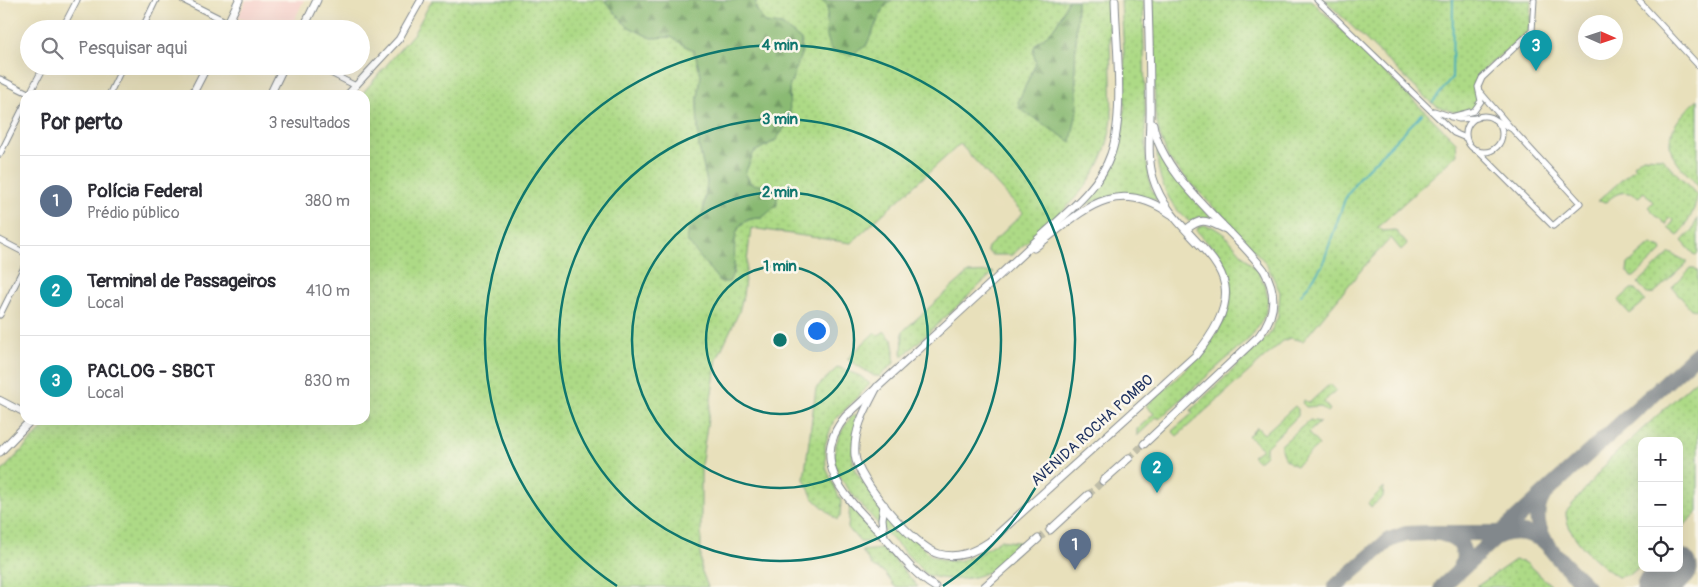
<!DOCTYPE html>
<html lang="pt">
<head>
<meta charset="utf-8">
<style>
  body { margin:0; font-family:Pangolin,sans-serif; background:#f7f7f7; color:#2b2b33 }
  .controls { position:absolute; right:15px; bottom:15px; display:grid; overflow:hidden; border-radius:10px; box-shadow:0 5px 20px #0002 }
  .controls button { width:45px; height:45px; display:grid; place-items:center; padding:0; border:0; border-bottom:1px solid #e1e1e2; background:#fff; color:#2b2b33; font:25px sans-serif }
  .compass { position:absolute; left:1578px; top:15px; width:45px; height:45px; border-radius:50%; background:#fff; box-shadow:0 5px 20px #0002; rotate:93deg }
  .you { position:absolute; left:816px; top:330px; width:18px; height:18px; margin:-12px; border:4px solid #fff; border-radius:50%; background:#1a73e8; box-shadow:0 0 0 8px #1a73e833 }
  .badge { display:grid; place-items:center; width:32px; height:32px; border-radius:50%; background:#1f6fb2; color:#fff; font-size:16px; font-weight:700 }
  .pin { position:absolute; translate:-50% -41px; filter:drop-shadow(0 1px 2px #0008) }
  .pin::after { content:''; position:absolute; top:26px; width:18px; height:15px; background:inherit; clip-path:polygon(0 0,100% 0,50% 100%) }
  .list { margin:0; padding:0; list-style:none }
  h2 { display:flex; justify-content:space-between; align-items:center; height:65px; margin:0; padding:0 20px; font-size:21px }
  h2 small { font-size:16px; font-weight:400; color:#7c7c81 }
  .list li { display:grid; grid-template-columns:32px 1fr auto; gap:15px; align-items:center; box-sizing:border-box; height:90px; padding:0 20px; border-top:1px solid #e1e1e2 }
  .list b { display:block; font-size:19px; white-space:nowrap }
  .list p { margin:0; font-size:16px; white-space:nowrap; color:#7c7c81 }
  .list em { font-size:16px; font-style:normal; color:#7c7c81 }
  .icon { flex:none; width:28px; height:28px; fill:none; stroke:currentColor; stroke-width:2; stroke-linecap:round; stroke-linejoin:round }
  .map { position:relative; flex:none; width:1698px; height:587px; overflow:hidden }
  .search { position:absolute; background:#fff; box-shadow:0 5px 20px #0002; left:20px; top:20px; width:350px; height:55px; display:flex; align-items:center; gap:12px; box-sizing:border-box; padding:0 18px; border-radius:28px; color:#7c7c81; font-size:19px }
  .panel { position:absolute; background:#fff; box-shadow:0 5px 20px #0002; left:20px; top:90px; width:350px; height:335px; border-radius:15px }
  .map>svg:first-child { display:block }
</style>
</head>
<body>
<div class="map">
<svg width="1698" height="587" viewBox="0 0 1698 587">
  <defs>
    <pattern id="grass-dots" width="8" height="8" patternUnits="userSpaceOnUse" patternTransform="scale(1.25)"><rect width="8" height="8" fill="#adda86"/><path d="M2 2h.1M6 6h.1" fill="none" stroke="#94bb76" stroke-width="1.8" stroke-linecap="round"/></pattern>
    <pattern id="forest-firs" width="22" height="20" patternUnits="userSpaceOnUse" patternTransform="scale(1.25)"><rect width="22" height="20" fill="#8aba73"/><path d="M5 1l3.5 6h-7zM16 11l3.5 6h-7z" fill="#709862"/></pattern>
  </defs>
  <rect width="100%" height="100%" fill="#fbf7ec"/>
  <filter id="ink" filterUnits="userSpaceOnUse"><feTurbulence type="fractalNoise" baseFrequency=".02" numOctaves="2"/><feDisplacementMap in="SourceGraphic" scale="10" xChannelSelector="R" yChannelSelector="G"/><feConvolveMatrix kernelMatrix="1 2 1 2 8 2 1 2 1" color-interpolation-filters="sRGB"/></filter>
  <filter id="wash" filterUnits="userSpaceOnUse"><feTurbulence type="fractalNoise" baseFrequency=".0096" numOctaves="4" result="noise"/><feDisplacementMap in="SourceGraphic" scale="20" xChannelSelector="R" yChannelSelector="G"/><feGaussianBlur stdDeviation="1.12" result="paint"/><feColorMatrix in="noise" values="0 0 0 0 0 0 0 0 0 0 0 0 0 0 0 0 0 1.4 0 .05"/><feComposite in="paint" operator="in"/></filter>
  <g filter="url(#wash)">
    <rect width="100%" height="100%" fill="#e8e0bb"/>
    <path fill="#f7d0ca" d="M246,0H304L290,29H263L238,17Z"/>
    <g fill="url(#grass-dots)" stroke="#648472">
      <path d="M432,0H604L627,26L651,38L671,37L694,51L701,75L697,106L699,147L707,182L703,213L689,227L734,274C734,249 729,217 762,218L751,184L745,173L754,152L775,141L790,120L789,88L801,54V40L782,25L765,23L755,7L757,0H822L828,6L826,33L866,46L883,9L892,0H1068C1064,9 1060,20 1053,29C1043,42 1028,40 1036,63L1018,102L1078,106L1075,70L1077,0H1109L1112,118C1105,185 1059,213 1012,255H992L987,251L988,247L1023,213L960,144L851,243L751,228L743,296L739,312L717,359L701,466V569L708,587H0V473L51,420H365V95H361L414,33Z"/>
      <path d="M1121,0H1143L1146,158L1151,188L1158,200C1128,193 1113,194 1085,205C1096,193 1108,181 1114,165C1132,118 1123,50 1121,0Z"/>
      <path d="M1153,0H1311L1456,142L1457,154L1378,227L1383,231L1395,230L1407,244L1401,250L1391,238L1367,263L1303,341L1290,338L1283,341L1177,436L1172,431L1193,413L1191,410L1269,335L1278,317L1280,292L1266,263L1169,160L1159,133L1155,112Z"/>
      <path d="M1325,0H1531L1530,24L1527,34C1512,47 1492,59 1479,75C1472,84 1480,93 1477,101C1470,122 1440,109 1429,101Z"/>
      <path d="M1698,99V186C1691,177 1681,169 1675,159C1660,135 1682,114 1698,99Z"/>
      <path d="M1157,151L1170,173L1213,220L1199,217L1190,222C1168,205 1157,179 1157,151Z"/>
      <path d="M1643,157L1662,158L1697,195C1697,208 1686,226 1678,236L1668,228L1674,221L1672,219L1669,218L1666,225L1648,207L1653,202L1644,192L1639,197C1627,190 1616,191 1607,202L1598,201L1635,168L1633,165Z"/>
      <path d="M1698,218V254L1695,255L1682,241L1692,230Z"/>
      <path d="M1203,225L1213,227L1224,234L1258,272L1264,283L1268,299L1265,315L1251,337L1159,419L1157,417L1137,436V429L1154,414L1146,406C1181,373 1253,320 1224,264C1217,252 1206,241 1197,231L1198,227Z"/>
      <path d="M1651,244L1661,248L1662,251L1634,277H1631L1627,271L1628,264Z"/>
      <path d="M1670,253L1686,261V264L1654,293L1647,294L1638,283Z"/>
      <path d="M1691,268H1695L1698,272V310L1691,309L1672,287Z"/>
      <path d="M994,272L902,357L903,331L968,273Z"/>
      <path d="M1631,289H1635L1645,301L1630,314L1618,301Z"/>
      <path d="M884,331L894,342V363L880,376H874L847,359L875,332L879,336Z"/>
      <path d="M838,367L860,376L870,384L833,422L825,445L826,468L841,501L840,517L837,520L813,498L804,479L816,388Z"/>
      <path d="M1698,378V512L1679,530V441H1642V564L1631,574L1618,577C1599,565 1565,536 1566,512L1611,458Z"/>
      <path d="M1330,384L1336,390L1324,402L1330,410L1327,412L1320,406L1306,407L1302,403L1304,400L1309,403Z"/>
      <path d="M1295,406L1298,409V416L1266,447V455L1258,462L1252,456L1263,449L1248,436L1257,427L1264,434Z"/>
      <path d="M854,414L859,417L852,455L855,471L888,513L930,555L943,560L957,561L975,556L1000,540L1025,543C997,573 969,587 927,575C910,557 838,486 835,466C832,445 841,429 854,414Z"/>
      <path d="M1310,420L1320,422L1308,433L1319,445L1296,466C1287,463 1280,454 1281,445Z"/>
      <path d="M1384,487L1383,497L1371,507L1368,503Z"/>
      <path d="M850,505L880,538L883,542H860L848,528Z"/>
      <path d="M881,549L886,550L918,587H895L885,573L873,567L862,551Z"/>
      <path d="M1515,560L1526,563L1553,587H1476Z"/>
    </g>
    <g fill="url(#forest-firs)" stroke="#527468">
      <path d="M604,0H757L755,7L765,23L782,25L801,40V54L789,88L790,120L775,141L754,152L745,173L751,184L771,186L777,193V205L762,218C720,217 743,260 729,282H720L687,241L689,227L703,213L707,182L699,147L697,106L701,75L694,51L671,37L651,38L627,26Z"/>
      <path d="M822,0H892L883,9L866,46L851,55L831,50L826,33L828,6Z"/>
      <path d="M1068,0H1077L1075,70L1078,106L1071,142L1020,109L1018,102L1036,63C1028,40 1042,43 1053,29C1060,21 1064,9 1068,0Z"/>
    </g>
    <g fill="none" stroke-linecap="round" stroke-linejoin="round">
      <g stroke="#3facbd" stroke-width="2">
        <path d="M1433,102L1452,78L1453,0"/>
        <path d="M1301,295L1322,266L1345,199L1360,176L1422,114"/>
      </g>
      <g stroke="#82888c" stroke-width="16">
        <path d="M1543,496C1522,532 1564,563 1587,587"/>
        <path d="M1431,533H1501"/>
        <path d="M1443,534C1462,537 1470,556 1458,572"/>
        <path d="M1498,536C1515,529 1530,532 1545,542"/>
        <path d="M1335,587L1389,540L1406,534L1429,533"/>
        <path d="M1442,587L1698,353"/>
      </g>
      <path stroke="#82888c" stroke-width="41" d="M1657,587L1677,568"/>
    </g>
  </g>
  <g filter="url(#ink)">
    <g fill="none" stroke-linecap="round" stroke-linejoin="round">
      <g stroke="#bfbda8" stroke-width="7" stroke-dasharray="7 3.5" stroke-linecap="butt">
        <path d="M1129,458L1144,444"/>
        <path d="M1088,495L1103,481"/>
        <path d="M1038,539L1050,530"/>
      </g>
      <g stroke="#82888c" stroke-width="7">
        <g id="minor">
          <path d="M183,0L241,29"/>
          <path d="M1317,0L1454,133L1466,138"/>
          <path d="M1638,0L1698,65"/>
          <path d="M62,29L77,0"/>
          <path d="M142,29L156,0"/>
          <path d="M317,66L356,86"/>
          <path d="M0,79L32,95"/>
          <path d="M1480,92L1510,127"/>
          <path d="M29,95L44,66"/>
          <path d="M109,95L123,66"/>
          <path d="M1434,111L1459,119L1477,118"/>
          <circle cx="1484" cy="134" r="18"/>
          <path d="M1451,117L1474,111L1481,101L1478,87L1482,78L1532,31L1534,0"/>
          <path d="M1477,150L1553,226L1580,203L1512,129L1492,118"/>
          <path d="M0,154L25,104"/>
          <path d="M0,240L25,253"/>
          <path d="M0,315L25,265"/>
        </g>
      </g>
      <g stroke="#82888c" stroke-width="8">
        <g id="tertiary">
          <path d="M347,95L399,39L421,0"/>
          <path d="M0,400L25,413"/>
        </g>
      </g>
      <g stroke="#82888c" stroke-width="9">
        <g id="secondary">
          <path d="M225,29L239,0"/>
          <path d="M303,29L317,0"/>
          <path d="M192,95L207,66"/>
          <path d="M270,95L284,66"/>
          <path d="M1187,229C1203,216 1208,222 1226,229"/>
          <path d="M1034,248C1081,213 1113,174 1171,214"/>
          <path d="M877,387C866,408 853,430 855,455C857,480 915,548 939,554C958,559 974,552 989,542L1195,356C1275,261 1175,252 1153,178C1146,154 1151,127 1150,103C1150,68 1149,34 1148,0"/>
          <path d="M1144,444L1259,336C1276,315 1277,293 1264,270C1231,227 1162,178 1153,124"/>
          <path d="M0,452L31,420"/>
          <path d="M1103,481L1129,458"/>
          <path d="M884,505L882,519L884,537"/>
          <path d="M1050,530L1088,495"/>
          <path d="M935,587C915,575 901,556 886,539C853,503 804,466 846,416C909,358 973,301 1035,242C1062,216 1099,190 1111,154C1125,115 1116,43 1115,0"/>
          <path d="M984,587L1038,539"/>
        </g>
      </g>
      <use href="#minor" stroke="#fff" stroke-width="5"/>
      <use href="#tertiary" stroke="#fff" stroke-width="6"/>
      <use href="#secondary" stroke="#fff" stroke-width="7"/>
    </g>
  </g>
  <g fill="none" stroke="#0f766e" stroke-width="2.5">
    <circle cx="780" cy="340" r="74"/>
    <circle cx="780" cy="340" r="148"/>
    <circle cx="780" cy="340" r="221"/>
    <path d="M617 586A295 295 0 1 1 943 586"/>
  </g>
  <g text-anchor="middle" stroke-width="5" stroke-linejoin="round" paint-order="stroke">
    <g font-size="15" fill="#1b2f5e" stroke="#fbf7ec">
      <text transform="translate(1092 430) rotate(-42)" y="5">AVENIDA ROCHA POMBO</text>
    </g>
  </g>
  <circle cx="780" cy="340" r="8" fill="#0f766e" stroke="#fbf7ec" stroke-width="2.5"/>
  <g font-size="15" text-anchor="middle" font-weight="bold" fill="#0f766e" stroke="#fbf7ec" stroke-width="5" stroke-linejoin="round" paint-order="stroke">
    <text x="780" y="50">4 min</text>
    <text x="780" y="124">3 min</text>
    <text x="780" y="197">2 min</text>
    <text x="780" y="271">1 min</text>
  </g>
</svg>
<div class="controls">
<button>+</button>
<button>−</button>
<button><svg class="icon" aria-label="locate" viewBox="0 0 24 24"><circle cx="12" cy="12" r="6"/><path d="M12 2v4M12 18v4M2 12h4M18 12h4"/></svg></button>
</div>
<svg class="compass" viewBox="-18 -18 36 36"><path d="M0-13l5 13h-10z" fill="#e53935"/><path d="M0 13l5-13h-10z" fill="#7c7c81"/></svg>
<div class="you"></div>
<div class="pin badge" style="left:1075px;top:570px;background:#5c6f8a">1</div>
<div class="pin badge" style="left:1157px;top:493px;background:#0f9aa8">2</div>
<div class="pin badge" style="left:1536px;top:71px;background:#0f9aa8">3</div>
<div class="search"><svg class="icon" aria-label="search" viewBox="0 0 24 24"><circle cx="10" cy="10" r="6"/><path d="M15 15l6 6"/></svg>Pesquisar aqui</div>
<section class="panel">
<h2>Por perto<small>3 resultados</small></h2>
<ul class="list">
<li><span class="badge" style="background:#5c6f8a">1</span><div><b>Polícia Federal</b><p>Prédio público</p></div><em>380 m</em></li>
<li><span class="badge" style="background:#0f9aa8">2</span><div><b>Terminal de Passageiros</b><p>Local</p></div><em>410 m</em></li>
<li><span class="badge" style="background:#0f9aa8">3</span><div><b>PACLOG - SBCT</b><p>Local</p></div><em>830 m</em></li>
</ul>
</section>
</div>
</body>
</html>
